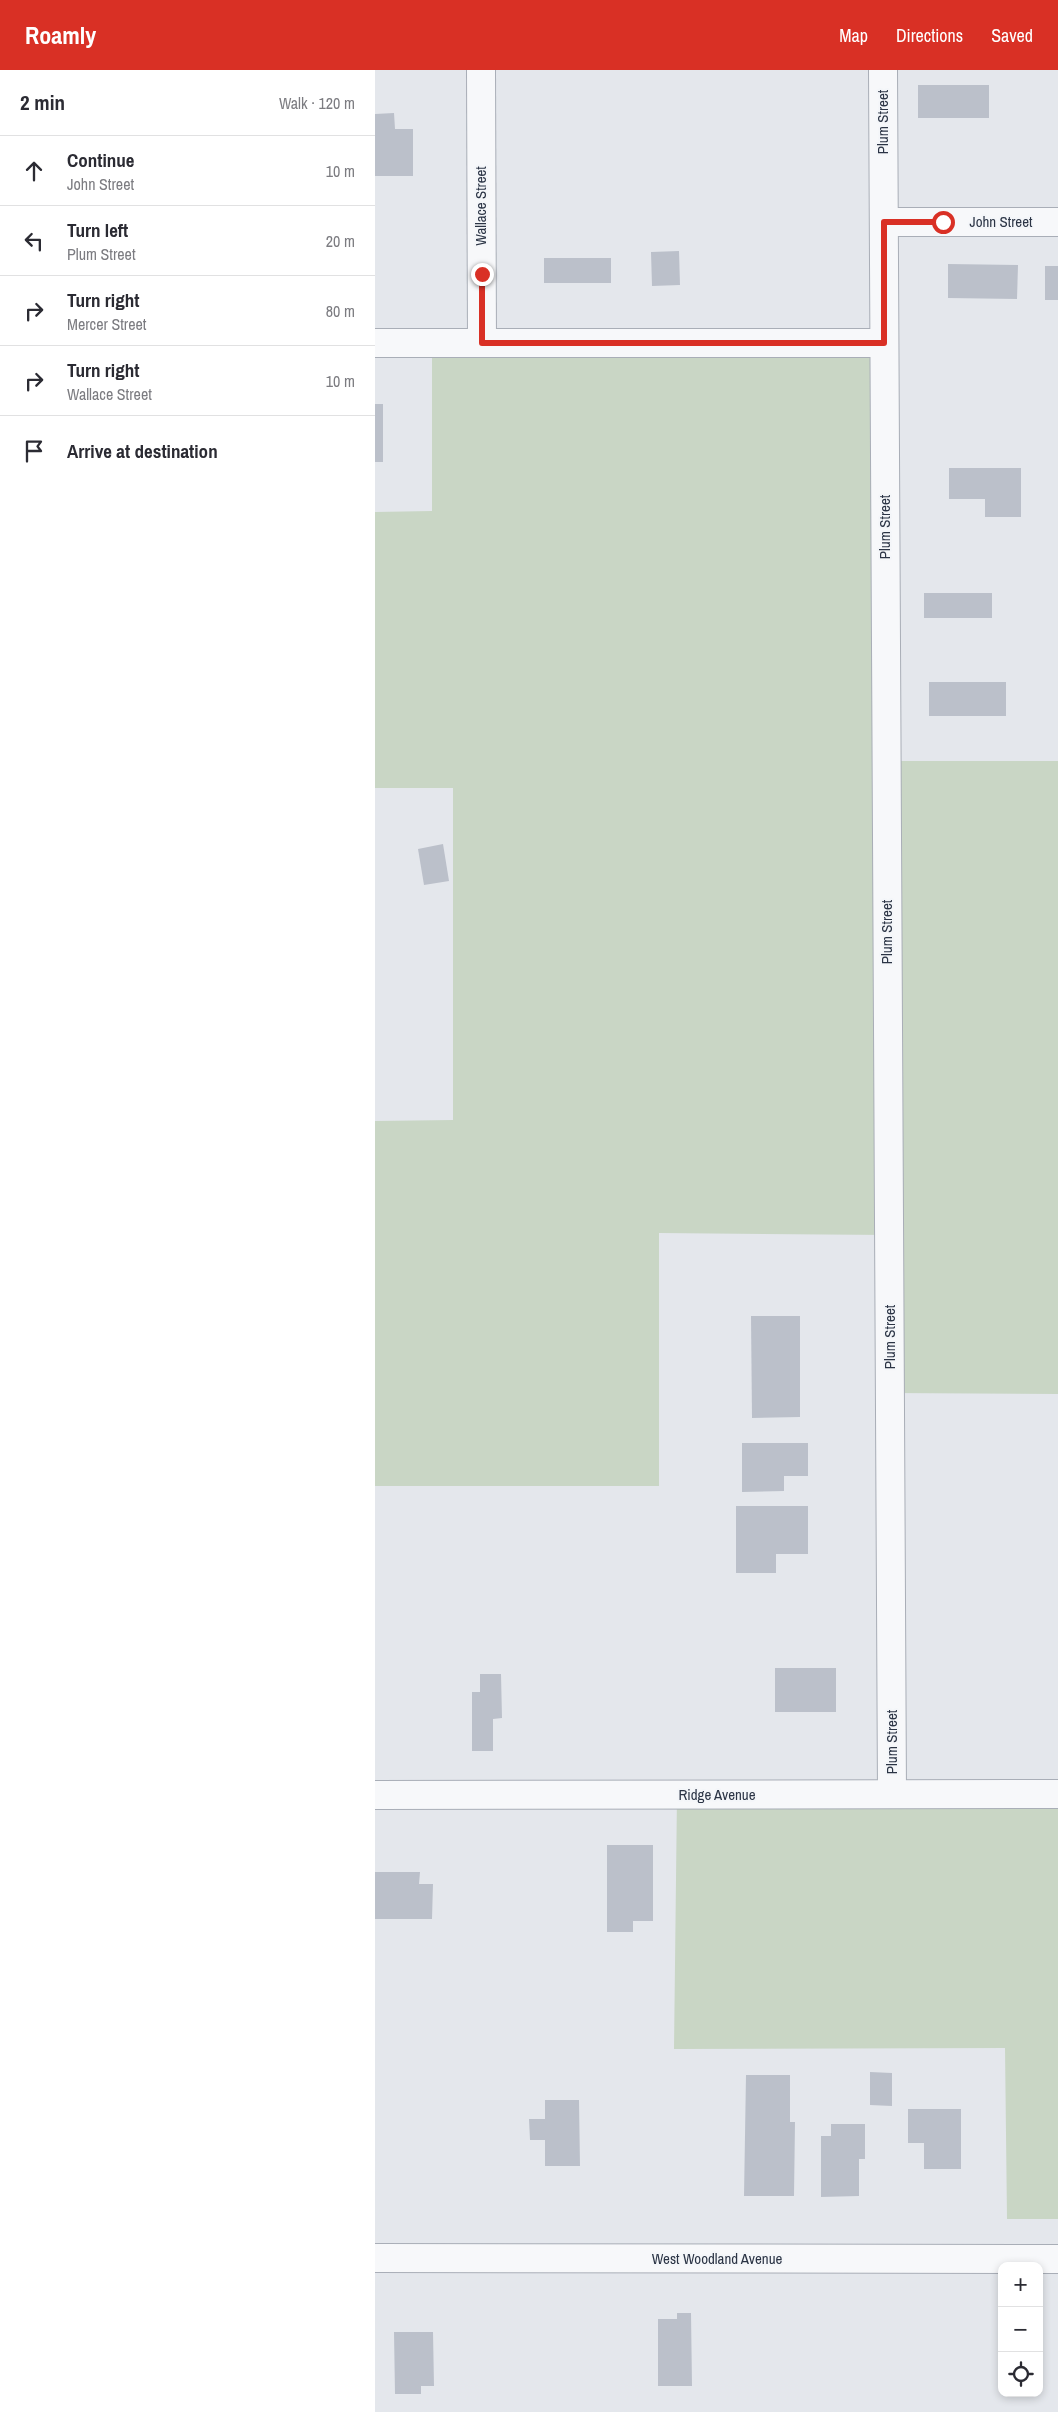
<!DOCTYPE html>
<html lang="en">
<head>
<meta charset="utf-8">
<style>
  body { margin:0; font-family:"Archivo Narrow",sans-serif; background:#f2f2f3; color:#2b2b33 }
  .controls { position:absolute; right:15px; bottom:15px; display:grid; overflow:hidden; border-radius:10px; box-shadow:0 2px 8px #0003 }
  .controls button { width:45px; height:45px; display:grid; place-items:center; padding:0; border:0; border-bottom:1px solid #e1e1e2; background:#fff; color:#2b2b33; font:25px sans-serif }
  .stop { position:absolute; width:15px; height:15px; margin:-11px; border:4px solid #d93025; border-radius:50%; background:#fff }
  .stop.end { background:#d93025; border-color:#fff; box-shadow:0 1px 5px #0008 }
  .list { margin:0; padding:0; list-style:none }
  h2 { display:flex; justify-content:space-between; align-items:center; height:65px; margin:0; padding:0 20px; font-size:21px }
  h2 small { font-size:16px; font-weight:400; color:#7c7c81 }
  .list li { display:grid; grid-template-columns:32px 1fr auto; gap:15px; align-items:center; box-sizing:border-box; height:70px; padding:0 20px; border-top:1px solid #e1e1e2 }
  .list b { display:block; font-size:19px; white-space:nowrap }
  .list p { margin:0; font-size:16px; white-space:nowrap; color:#7c7c81 }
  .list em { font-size:16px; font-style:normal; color:#7c7c81 }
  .icon { flex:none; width:28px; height:28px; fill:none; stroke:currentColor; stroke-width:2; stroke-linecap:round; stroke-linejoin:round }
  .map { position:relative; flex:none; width:683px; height:2342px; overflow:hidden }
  header { display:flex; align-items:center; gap:30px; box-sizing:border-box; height:70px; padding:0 25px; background:#d93025; color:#fff }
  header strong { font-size:24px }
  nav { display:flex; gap:28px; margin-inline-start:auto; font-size:18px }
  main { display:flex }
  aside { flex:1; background:#fff }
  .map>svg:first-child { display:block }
</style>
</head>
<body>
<header>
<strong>Roamly</strong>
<nav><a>Map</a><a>Directions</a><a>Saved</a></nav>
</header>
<main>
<aside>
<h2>2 min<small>Walk · 120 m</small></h2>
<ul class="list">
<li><svg class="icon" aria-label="ahead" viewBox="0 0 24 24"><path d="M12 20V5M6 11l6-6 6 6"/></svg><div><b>Continue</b><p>John Street</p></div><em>10 m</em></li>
<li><svg class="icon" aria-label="left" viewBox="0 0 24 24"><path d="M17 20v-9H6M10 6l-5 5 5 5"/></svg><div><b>Turn left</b><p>Plum Street</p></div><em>20 m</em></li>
<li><svg class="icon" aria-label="right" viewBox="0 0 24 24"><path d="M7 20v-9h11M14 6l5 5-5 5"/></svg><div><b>Turn right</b><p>Mercer Street</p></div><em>80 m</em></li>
<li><svg class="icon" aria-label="right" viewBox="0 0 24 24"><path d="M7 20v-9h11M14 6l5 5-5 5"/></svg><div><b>Turn right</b><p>Wallace Street</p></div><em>10 m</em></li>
<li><svg class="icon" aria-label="arrive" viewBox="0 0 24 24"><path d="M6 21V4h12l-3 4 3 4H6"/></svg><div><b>Arrive at destination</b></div></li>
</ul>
</aside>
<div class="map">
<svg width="683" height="2342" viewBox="0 0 683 2342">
  <rect width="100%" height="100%" fill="#e4e7ec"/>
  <g fill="#c9d6c5">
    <path d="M57,273H509L512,691H683V1324L515,1323L514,1165L284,1163V1416H0V1051L78,1050V718H0V442L57,441Z"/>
    <path d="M683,1724V2149H632L630,1978L299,1979L302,1725Z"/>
  </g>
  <g fill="#bbc0ca">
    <rect x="543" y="15" width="71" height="33"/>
    <path d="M19,43L20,59H38V106H0V44Z"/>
    <path d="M304,181L305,215L277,216L276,182Z"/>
    <rect x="169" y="188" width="67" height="25"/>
    <path d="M573,194L643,195L642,229L573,228Z"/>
    <rect x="670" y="196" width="13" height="34"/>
    <rect x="0" y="334" width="8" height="58"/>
    <path d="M574,398H646V447H610V429H574Z"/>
    <rect x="549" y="523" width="68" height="25"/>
    <rect x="554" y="612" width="77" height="34"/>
    <path d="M68,774L74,811L49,815L43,779Z"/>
    <path d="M376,1246H425V1347L377,1348Z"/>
    <path d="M367,1373H433V1406H409V1421L367,1422Z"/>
    <path d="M361,1436H433V1484H401V1503H361Z"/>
    <rect x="400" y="1598" width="61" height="44"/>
    <path d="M105,1604H126L127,1648L118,1649V1681H97V1622H105Z"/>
    <path d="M232,1775H278V1851H258V1862H232Z"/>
    <path d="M0,1802H45L44,1814H58L57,1849H0Z"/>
    <path d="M495,2002L517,2003V2036L495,2035Z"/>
    <path d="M371,2005H415V2052H420L419,2126H369Z"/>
    <path d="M170,2030H204L205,2096H170V2070H155L154,2049H170Z"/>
    <path d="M533,2039H586V2099H549V2073H533Z"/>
    <path d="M456,2054H490V2089H484V2126L446,2127V2066H456Z"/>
    <path d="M302,2243H316L317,2316H283V2249H302Z"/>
    <path d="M19,2262H58L59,2316H46V2324H20Z"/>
  </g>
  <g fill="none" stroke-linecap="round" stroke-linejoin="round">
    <g stroke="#a9aeb7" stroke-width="30">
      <g id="minor">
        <path d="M106,0L107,273"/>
        <path d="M508,0L517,1724"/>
        <path d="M509,152H683"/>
        <path d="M0,273H509"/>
        <path d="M0,1725L683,1724"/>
        <path d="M0,2188L683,2189"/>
      </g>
    </g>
    <use href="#minor" stroke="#f7f8fa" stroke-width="28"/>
  </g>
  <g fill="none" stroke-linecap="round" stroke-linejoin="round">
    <path stroke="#d93025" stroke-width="6" d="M107,204V273H509V152H568"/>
  </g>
  <g text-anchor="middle" stroke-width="4" stroke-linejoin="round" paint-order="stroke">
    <g font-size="15" fill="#2b3445" stroke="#f4f6f9">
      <text transform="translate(508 52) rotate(-90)" y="5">Plum Street</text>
      <text transform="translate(106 136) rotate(-90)" y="5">Wallace Street</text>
      <text x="626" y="157">John Street</text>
      <text transform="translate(510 457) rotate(-90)" y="5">Plum Street</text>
      <text transform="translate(512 862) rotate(-90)" y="5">Plum Street</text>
      <text transform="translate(515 1267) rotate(-90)" y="5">Plum Street</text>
      <text transform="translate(517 1672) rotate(-90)" y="5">Plum Street</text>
      <text x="342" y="1730">Ridge Avenue</text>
      <text x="342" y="2194">West Woodland Avenue</text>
    </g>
  </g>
</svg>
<div class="controls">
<button>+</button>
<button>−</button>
<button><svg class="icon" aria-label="locate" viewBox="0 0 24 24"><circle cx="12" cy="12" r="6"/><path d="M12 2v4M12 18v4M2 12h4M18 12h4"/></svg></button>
</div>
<div class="stop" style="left:568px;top:152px"></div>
<div class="stop end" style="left:107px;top:204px"></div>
</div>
</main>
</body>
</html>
